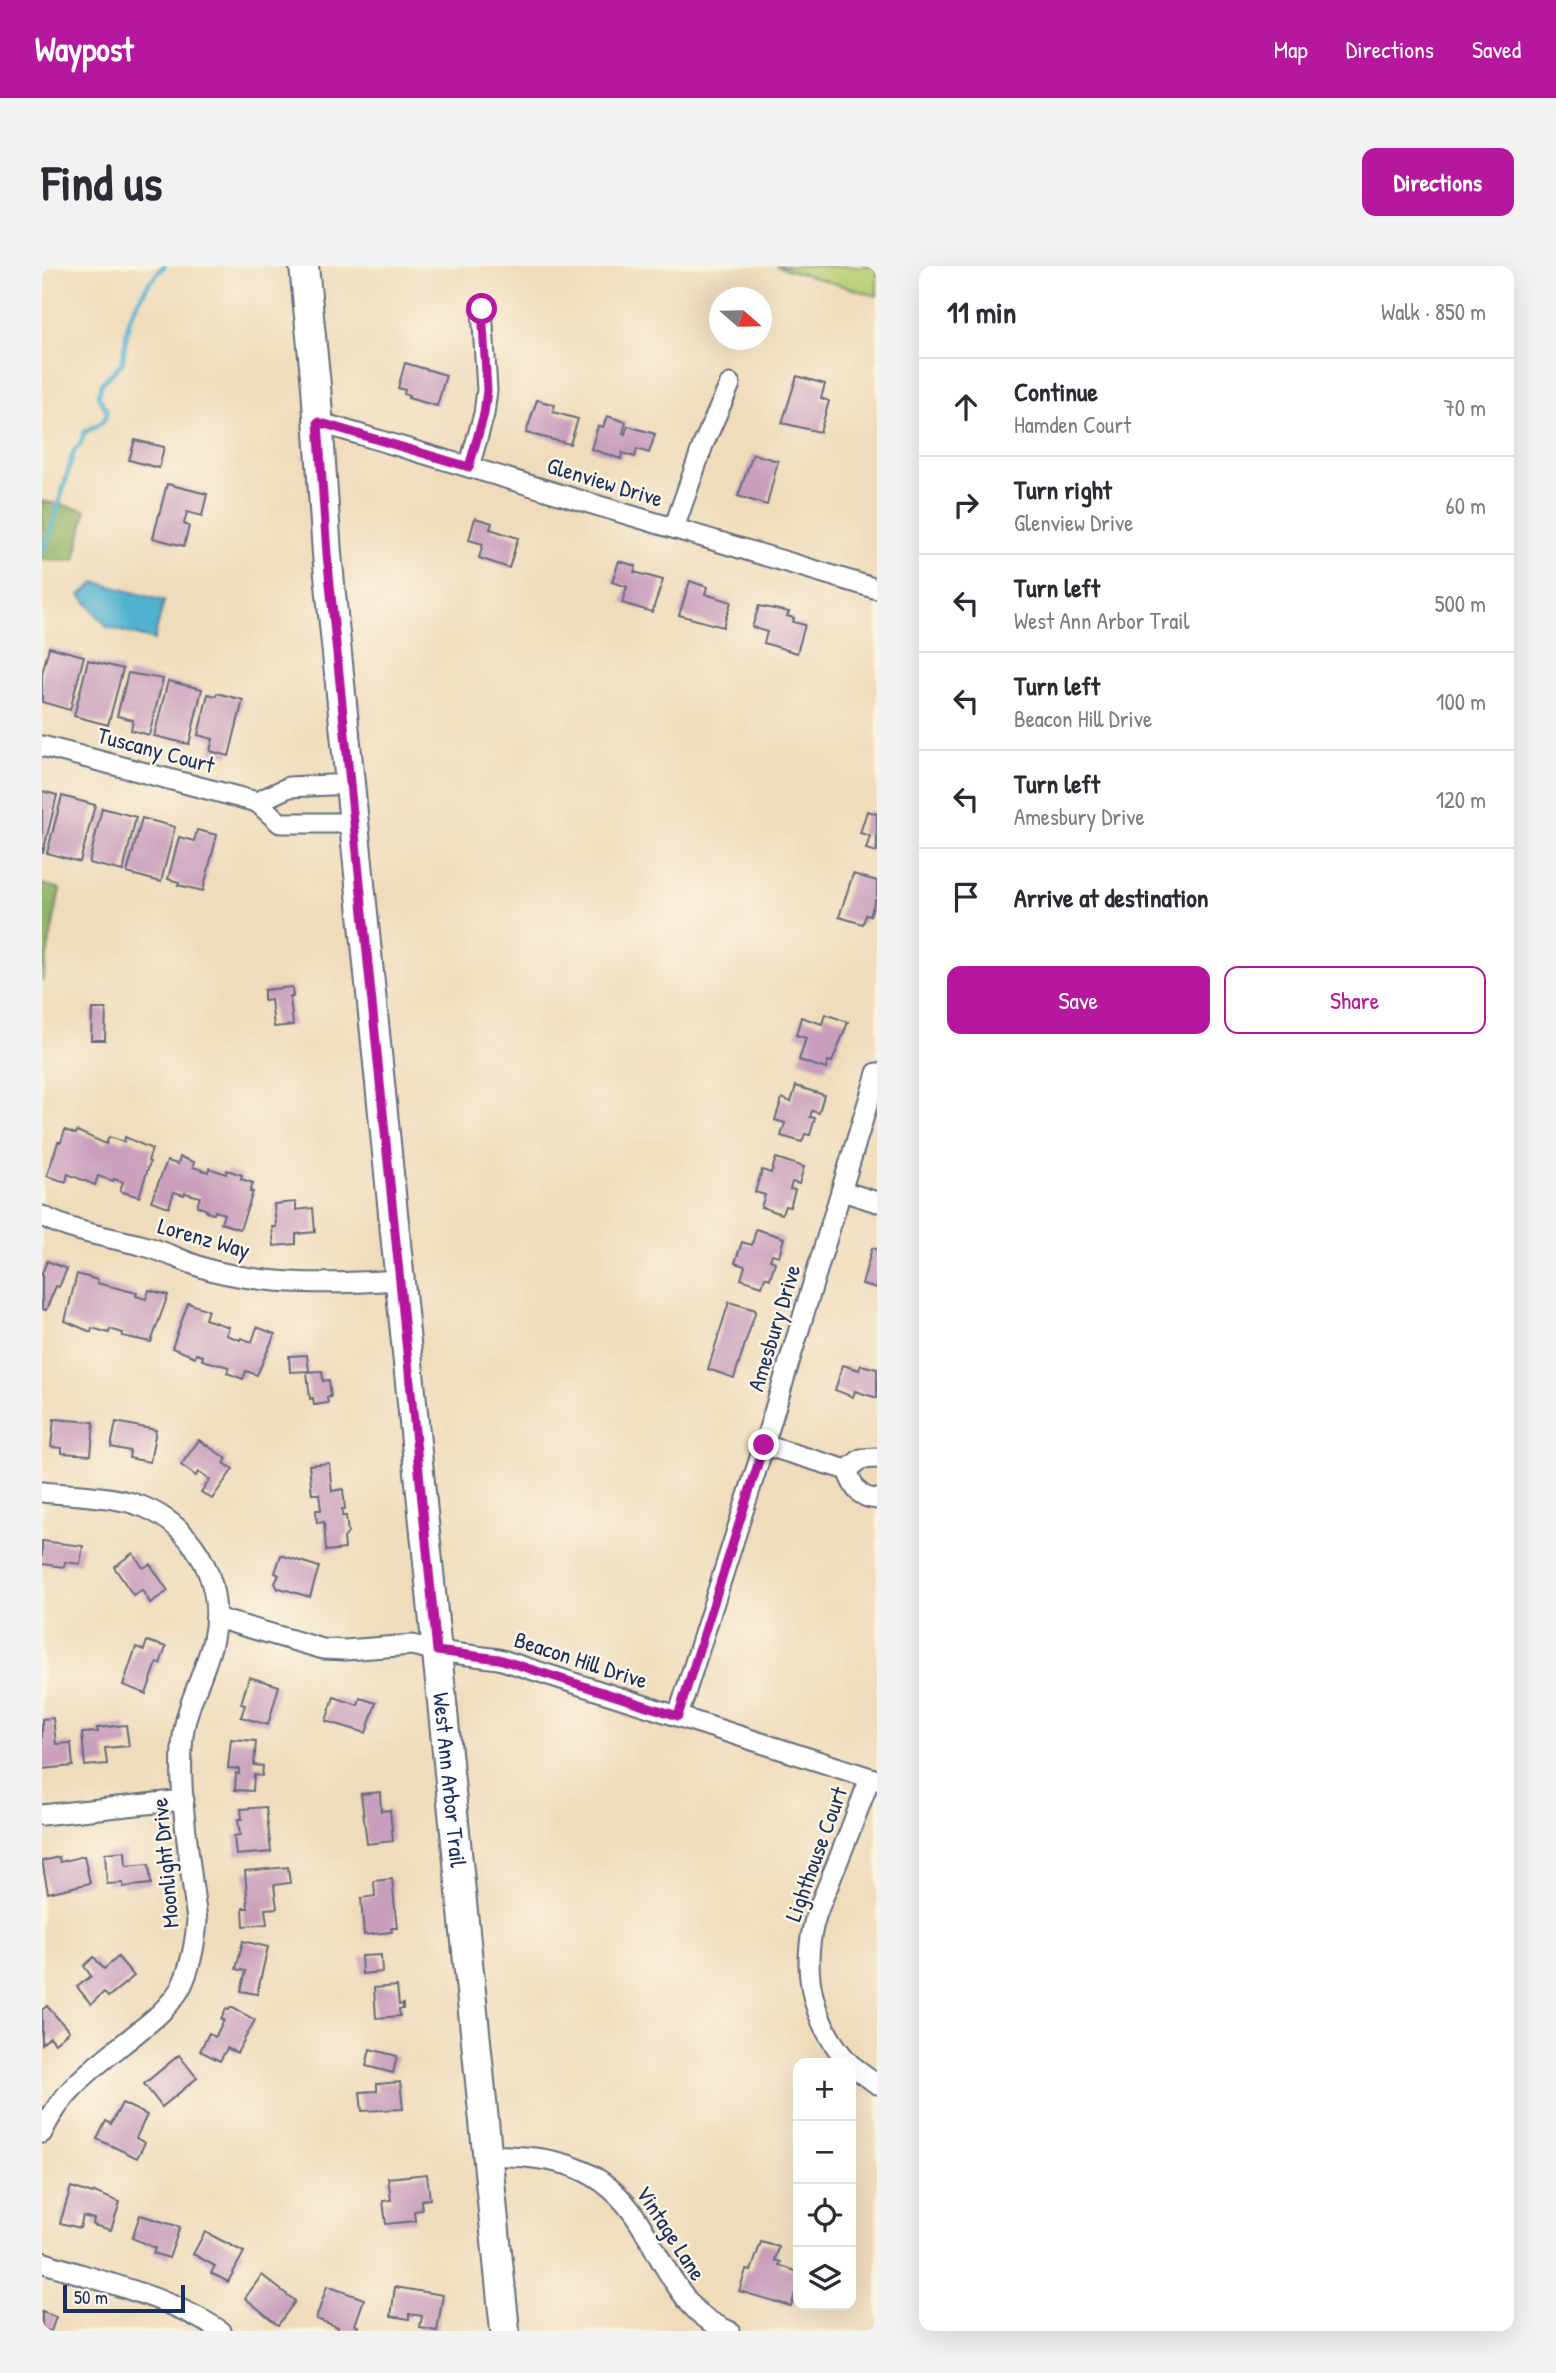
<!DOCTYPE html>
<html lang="en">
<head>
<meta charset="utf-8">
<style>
  body { margin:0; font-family:"Patrick Hand",sans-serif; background:#f2f2f3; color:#2b2b33 }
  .controls { position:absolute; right:21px; bottom:21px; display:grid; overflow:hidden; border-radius:14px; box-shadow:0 7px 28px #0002 }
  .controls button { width:63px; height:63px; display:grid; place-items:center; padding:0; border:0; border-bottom:2px solid #e1e1e2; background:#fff; color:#2b2b33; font:35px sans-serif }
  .compass { position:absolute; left:667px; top:21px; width:63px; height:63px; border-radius:50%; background:#fff; box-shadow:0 7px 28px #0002; rotate:110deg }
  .scale { position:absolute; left:21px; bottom:18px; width:122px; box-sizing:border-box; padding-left:7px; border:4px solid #1b2f5e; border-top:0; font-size:19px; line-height:24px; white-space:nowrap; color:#1b2f5e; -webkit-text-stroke:5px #fcf5e5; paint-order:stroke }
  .stop { position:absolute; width:21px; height:21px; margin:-16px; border:5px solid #b5179e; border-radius:50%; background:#fff }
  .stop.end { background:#b5179e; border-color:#fff; box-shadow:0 2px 7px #0008 }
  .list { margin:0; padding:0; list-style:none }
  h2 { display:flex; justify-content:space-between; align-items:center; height:91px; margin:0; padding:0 28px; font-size:30px }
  h2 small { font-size:23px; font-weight:400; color:#7c7c81 }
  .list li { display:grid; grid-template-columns:46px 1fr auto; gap:21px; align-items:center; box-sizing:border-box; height:98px; padding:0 28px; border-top:2px solid #e1e1e2 }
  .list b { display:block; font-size:26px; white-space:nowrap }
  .list p { margin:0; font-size:23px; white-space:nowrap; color:#7c7c81 }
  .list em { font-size:23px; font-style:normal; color:#7c7c81 }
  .actions { display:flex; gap:14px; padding:21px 28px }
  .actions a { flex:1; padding:16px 0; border:2px solid #b5179e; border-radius:14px; text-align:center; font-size:24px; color:#b5179e }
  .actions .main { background:#b5179e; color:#fff }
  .icon { flex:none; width:38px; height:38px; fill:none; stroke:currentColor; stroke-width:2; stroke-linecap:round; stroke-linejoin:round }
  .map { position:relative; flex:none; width:835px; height:2065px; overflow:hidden; border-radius:14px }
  header { display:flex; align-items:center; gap:42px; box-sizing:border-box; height:98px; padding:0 35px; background:#b5179e; color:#fff }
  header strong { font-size:33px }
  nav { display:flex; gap:38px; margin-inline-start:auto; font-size:24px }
  .intro { display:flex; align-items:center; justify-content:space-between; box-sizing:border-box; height:168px; padding:0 42px }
  h1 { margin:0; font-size:49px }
  .button { padding:18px 32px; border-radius:14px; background:#b5179e; color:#fff; font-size:24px; font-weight:700 }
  main { display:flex; gap:42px; padding:0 42px }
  aside { flex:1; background:#fff; border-radius:14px; box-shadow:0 7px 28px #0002 }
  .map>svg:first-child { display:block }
</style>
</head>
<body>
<header>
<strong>Waypost</strong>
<nav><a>Map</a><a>Directions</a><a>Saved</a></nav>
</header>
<div class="intro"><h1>Find us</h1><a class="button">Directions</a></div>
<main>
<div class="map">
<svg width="835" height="2065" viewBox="0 0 835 2065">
  <rect width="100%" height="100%" fill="#fcf5e5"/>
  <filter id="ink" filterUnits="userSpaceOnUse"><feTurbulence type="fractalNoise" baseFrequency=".0143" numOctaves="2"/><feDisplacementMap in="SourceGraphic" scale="14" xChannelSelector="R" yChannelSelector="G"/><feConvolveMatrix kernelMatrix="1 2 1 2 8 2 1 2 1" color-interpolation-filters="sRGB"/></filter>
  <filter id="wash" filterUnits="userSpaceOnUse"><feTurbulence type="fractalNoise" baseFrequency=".00686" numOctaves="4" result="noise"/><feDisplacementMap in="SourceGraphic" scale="28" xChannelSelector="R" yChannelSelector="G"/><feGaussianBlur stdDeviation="1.57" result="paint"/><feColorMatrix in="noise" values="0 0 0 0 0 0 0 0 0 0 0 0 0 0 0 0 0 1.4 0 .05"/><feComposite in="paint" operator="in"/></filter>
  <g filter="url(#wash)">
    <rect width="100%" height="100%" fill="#efdcba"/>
    <path fill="#b8cf74" stroke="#6a7f69" stroke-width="2" d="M734,0H835V30Z"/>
    <g fill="#92b266" stroke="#567062" stroke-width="2">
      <path d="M0,235L44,244L33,295L0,294Z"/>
      <path d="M0,618L18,623L0,716Z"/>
    </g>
    <path fill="#51b2d0" stroke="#367097" stroke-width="2" d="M54,316L122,335L112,374L65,361L38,329Z"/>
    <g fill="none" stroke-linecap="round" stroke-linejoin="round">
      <path stroke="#51b2d0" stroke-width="5" d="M0,286L9,264L32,185L38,179L42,167C53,158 63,161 65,144L56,130L60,117L80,97L87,53L94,39L107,17L122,0"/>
    </g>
    <g id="blocks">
      <g fill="#c99ebc">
        <path d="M363,97L404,109L395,140L366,132L367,130L362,128L363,124L356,122Z"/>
        <path d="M755,110L783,118L779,132L787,135L778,166L740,157Z"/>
        <path d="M495,134L513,139L511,146L536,153L528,178L484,167Z"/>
        <path d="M565,150L584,156L581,167L583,168L586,160L613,168L607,187L595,183L593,191L580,187L579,193L549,183L556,160L561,161Z"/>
        <path d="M93,174L122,181L117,202L87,194Z"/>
        <path d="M711,188L736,195L725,239L696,230Z"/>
        <path d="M125,218L165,228L160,250L145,246L142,258L147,260L142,280L111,272Z"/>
        <path d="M433,252L450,257L448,263L476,272L467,302L437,292L441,278L427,274Z"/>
        <path d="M577,295L594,300L592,306L621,314L610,346L580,337L585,321L570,316Z"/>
        <path d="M648,315L665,321L663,328L689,336L681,361L637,349Z"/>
        <path d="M717,340L747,346L745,350L752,352L751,356L763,359L755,387L722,377L725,366L710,361Z"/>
        <path d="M7,381L42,390L28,444L0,436V408Z"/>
        <path d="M46,394L81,403L66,459L32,450Z"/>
        <path d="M86,407L121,413L107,469L89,464L91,454L75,450Z"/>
        <path d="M126,415L160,423L147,478L112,470Z"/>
        <path d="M175,427L201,434L187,490L168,485L171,473L156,469L166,428L174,430Z"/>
        <path d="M0,525L15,529L1,587H0Z"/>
        <path d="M20,530L53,539L38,596L5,587Z"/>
        <path d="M60,542L94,551L81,605L47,597Z"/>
        <path d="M825,545L835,548V586L824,583L828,570L818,567Z"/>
        <path d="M100,552L133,561L119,616L85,607Z"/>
        <path d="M155,564L175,569L161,625L136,619L137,616L126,613L137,571L152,575Z"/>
        <path d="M811,608L835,615V634H833L828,650L824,649L821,658L797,651Z"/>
        <path d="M250,721L251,731H248L251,759L232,761L229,734L222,735V724Z"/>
        <path d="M50,743H64L63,774H49Z"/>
        <path d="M783,748L806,756L790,796L786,795L784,803L757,794L764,772L754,769L759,751L780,758Z"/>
        <path d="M754,820L782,829L777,847L770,845L768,851L773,852L768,869L763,868L760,876L739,870L743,857L733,854L740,832L749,836Z"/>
        <path d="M23,864L34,868L35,865L64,878L67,871L82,876L83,871L110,883L106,895L108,896L97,931L78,925L81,916L72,913L71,915L56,910L53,919L26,908L24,916L5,910L16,876H19Z"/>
        <path d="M138,891L152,896L151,901L166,906L167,902L184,908L185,904L200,909L199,913L211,917L208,926H211L198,963L179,957L182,948L173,945L172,948L164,946L165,944L155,940L158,931L143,927L142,929L132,926L127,941L109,935L125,895L136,898Z"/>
        <path d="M734,892L762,901L757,918L750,916L748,923L753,924L748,941L743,940L740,948L719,941L723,929L713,926L720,904L729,907Z"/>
        <path d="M254,936V944L271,942L273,966L254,968V978L232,980L230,961H234L232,938Z"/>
        <path d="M714,963L742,972L737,990L730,988L728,994L733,996L728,1013L723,1011L720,1020L699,1013L703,1000L693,997L700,976L710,979Z"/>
        <path d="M830,982L835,983V1022L820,1018Z"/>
        <path d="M5,995L25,1003L17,1021L14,1020L4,1044L0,1043V1007Z"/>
        <path d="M35,1008L56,1014L55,1017L95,1027L94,1030L104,1033L107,1024L126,1029L109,1076L80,1070L81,1067L68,1063L67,1067L50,1062L49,1066L23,1055Z"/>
        <path d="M687,1036L714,1044L692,1112L666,1103Z"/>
        <path d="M146,1037L166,1044L163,1053L187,1061L184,1069L198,1074L199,1072L210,1076L215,1061L233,1068L215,1109L204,1105L201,1113L185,1107L187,1101L160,1094L161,1090L154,1088L153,1091L130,1082Z"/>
        <path d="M265,1089L267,1105L248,1106L247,1090Z"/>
        <path d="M801,1099L817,1104L819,1099L835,1103V1132L813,1125L811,1131L793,1124Z"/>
        <path d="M280,1105L281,1115L287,1114L289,1131H285L286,1137L272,1139L271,1132L268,1133L265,1106Z"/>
        <path d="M12,1153L52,1156L49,1189L20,1187V1182L9,1181Z"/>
        <path d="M74,1156L114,1164L108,1196L87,1192L88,1185L69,1181Z"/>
        <path d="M157,1174L185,1193L182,1197L191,1203L170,1233L159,1226L168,1214L156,1206L154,1210L139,1199Z"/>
        <path d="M287,1197L290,1225L301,1223L303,1243H300V1250H304L306,1267L302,1272L303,1283L284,1285L282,1256L275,1257L274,1244H279L277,1228H270L267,1199Z"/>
        <path d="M0,1275L41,1280L38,1298L23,1296L22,1301L0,1298Z"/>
        <path d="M91,1287L101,1302L108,1298L126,1325L108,1337L100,1324L91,1329L72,1301Z"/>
        <path d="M239,1289L277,1301L268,1331L238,1322L236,1323L233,1317L237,1309L233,1307Z"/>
        <path d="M105,1375L124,1381L118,1398L115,1397L104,1428L81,1419L94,1381L102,1384Z"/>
        <path d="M207,1411L237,1420L226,1459L199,1451L203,1439L199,1438Z"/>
        <path d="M292,1431L316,1439L318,1432L334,1437L324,1467L284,1455Z"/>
        <path d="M11,1452L14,1478L29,1477L31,1500L0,1503V1453Z"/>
        <path d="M84,1459L87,1480L63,1482L65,1498L43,1500L40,1467L56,1466L55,1462Z"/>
        <path d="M189,1473L214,1475L212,1499L221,1500L220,1510L212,1509L211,1525L193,1524L194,1507L197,1508V1503L186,1502Z"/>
        <path d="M338,1526L339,1545L348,1544L351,1575L325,1578L319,1528Z"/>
        <path d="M224,1541L229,1586L194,1589L192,1570L198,1569L196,1553H200L199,1543Z"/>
        <path d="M83,1585L84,1600L107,1598L109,1618L81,1621V1617L65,1618L63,1587Z"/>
        <path d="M42,1590L48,1617L6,1627L0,1595L17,1591L18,1596Z"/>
        <path d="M246,1601L248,1617L232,1619L235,1642L223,1643L225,1658L202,1660L201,1642H206L203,1605Z"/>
        <path d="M350,1613L355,1662H349L350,1666L322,1669L319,1632L333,1630L332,1615Z"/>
        <path d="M201,1675L226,1681L215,1728L199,1725L204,1705L194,1703Z"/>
        <path d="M339,1689L340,1706L320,1708L319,1690Z"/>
        <path d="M52,1691L62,1703L76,1691L92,1710L66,1731L62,1726L49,1738L35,1721L49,1710L42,1700Z"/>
        <path d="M355,1720L357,1739L361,1738V1743H357L358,1750L334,1752L332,1722Z"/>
        <path d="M5,1740L27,1765L13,1777L8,1771L0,1778V1744Z"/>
        <path d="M189,1741L213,1754L195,1787L185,1782L178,1795L158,1785L167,1767L173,1771L182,1754L179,1753L184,1743L187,1744Z"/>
        <path d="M328,1783L355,1790L351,1807L324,1800Z"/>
        <path d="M137,1789L155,1812L120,1841L102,1818Z"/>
        <path d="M358,1816L361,1843L320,1845L318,1826L335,1825V1818Z"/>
        <path d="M80,1837L105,1849L94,1872L103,1877L95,1892L55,1873L64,1855L69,1858Z"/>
        <path d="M385,1908L388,1933L379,1934L380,1944L372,1945L373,1955L344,1958L341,1935L349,1934L346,1912Z"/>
        <path d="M29,1921L51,1928L52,1926L78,1936L69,1964L51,1959L52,1953L41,1950L38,1962L18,1957Z"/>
        <path d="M98,1949L138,1961L127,1992L111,1987L113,1982L90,1972Z"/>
        <path d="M163,1966L202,1986L186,2016L169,2007L173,2000L151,1988Z"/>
        <path d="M719,1976L737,1981L733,1994L739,1996L737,1999L756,2006V2019L749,2040L697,2025L704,2004L709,2005Z"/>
        <path d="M220,2009L253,2035L236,2059L203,2032Z"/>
        <path d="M285,2020L322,2033L313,2059L316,2060L314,2065H295L296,2061L274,2053Z"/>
        <path d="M353,2021L401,2029L395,2065L378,2062L380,2050L367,2048V2053L349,2050Z"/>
        <path d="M0,2046L14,2051L9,2065H0Z"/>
      </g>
    </g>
  </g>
  <g filter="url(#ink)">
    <use href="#blocks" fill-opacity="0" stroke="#656c7e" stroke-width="2"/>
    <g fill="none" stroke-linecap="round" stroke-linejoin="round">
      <g stroke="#656c7e" stroke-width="23">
        <g id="street">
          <path d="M276,156L835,323"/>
          <path d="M427,201L442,148L445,124L440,43"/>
          <path d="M632,262L661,179L688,118"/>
          <path d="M0,480L215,536"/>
          <path d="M308,518L247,521L215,536L238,557H312"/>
          <path d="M800,925L835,936"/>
          <path d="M0,950C35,968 65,970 102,980C126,986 148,999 172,1005C233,1020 295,1018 357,1014"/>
          <path d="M722,1179L805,1204"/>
          <path d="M805,1204C811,1220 816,1232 835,1233"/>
          <path d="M805,1204L819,1193L835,1192"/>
          <path d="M0,1226C29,1229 61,1229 90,1237C149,1254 184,1313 171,1373C164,1406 145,1436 141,1470C135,1525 149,1599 155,1655C153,1679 149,1702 138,1723C127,1741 112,1753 96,1766C58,1797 21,1821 0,1867"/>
          <path d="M174,1352L281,1383L303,1384L370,1379L395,1385L457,1393L835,1514"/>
          <path d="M636,1450L722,1179L835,807"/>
          <path d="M0,1549L142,1534"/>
          <path d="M807,1797C772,1759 759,1708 772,1657C776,1640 785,1624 791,1607C804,1576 816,1544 828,1512"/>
          <path d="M809,1799L835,1818"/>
          <path d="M446,1889C504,1891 552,1894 590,1946C605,1966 615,1990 629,2011C646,2037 657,2053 687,2065"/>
          <path d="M0,1996C60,2016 126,2030 179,2065"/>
        </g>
      </g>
      <g stroke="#656c7e" stroke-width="32">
        <g id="secondary">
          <path id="s1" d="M262,0L274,120L285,288L463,2065"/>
        </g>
      </g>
      <use href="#street" stroke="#fff" stroke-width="19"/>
      <use href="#secondary" stroke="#fff" stroke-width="28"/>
    </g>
  </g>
  <g fill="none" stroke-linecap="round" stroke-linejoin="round" filter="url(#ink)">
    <path stroke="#b5179e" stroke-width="9" d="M440,43L445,124L442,148L427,201L276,156L285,288L395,1385L457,1393L636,1450L722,1179"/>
  </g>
  <g text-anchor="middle" stroke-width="5" stroke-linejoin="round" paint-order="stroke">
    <g font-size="23" fill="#1b2f5e" stroke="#fcf5e5">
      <text transform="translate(563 216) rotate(17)" y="8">Glenview Drive</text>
      <text transform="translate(114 484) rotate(15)" y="8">Tuscany Court</text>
      <text transform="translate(162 972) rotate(16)" y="8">Lorenz Way</text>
      <text transform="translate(732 1062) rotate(-73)" y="8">Amesbury Drive</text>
      <text transform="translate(539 1394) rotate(18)" y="8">Beacon Hill Drive</text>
      <text dy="8" stroke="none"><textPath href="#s1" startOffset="1521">West Ann Arbor Trail</textPath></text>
      <text transform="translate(774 1588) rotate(-70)" y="8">Lighthouse Court</text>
      <text transform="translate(123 1597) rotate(-95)" y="8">Moonlight Drive</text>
      <text transform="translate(629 1967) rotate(57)" y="8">Vintage Lane</text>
    </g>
  </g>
</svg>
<div class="controls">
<button>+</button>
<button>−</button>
<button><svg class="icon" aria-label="locate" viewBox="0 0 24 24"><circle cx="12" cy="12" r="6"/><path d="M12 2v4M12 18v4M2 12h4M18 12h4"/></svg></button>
<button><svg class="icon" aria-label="layers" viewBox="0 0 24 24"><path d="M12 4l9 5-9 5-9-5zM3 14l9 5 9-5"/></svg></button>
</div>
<svg class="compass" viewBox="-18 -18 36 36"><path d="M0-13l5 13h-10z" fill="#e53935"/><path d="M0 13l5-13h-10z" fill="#7c7c81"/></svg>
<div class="scale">50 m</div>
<div class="stop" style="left:440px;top:43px"></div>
<div class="stop end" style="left:722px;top:1179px"></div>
</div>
<aside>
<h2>11 min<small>Walk · 850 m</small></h2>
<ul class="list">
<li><svg class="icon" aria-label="ahead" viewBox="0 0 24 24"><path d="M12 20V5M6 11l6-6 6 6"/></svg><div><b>Continue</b><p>Hamden Court</p></div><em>70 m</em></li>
<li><svg class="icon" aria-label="right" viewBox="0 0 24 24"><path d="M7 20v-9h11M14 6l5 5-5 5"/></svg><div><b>Turn right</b><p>Glenview Drive</p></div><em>60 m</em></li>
<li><svg class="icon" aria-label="left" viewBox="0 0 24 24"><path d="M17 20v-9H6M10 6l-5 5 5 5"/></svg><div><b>Turn left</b><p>West Ann Arbor Trail</p></div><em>500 m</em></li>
<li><svg class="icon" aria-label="left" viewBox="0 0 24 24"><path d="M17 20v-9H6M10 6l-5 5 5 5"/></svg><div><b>Turn left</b><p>Beacon Hill Drive</p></div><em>100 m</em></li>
<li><svg class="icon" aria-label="left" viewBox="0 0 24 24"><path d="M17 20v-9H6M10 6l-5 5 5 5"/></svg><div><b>Turn left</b><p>Amesbury Drive</p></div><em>120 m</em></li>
<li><svg class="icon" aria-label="arrive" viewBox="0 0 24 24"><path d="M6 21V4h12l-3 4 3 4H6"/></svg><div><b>Arrive at destination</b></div></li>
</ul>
<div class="actions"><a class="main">Save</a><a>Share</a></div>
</aside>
</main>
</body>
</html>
